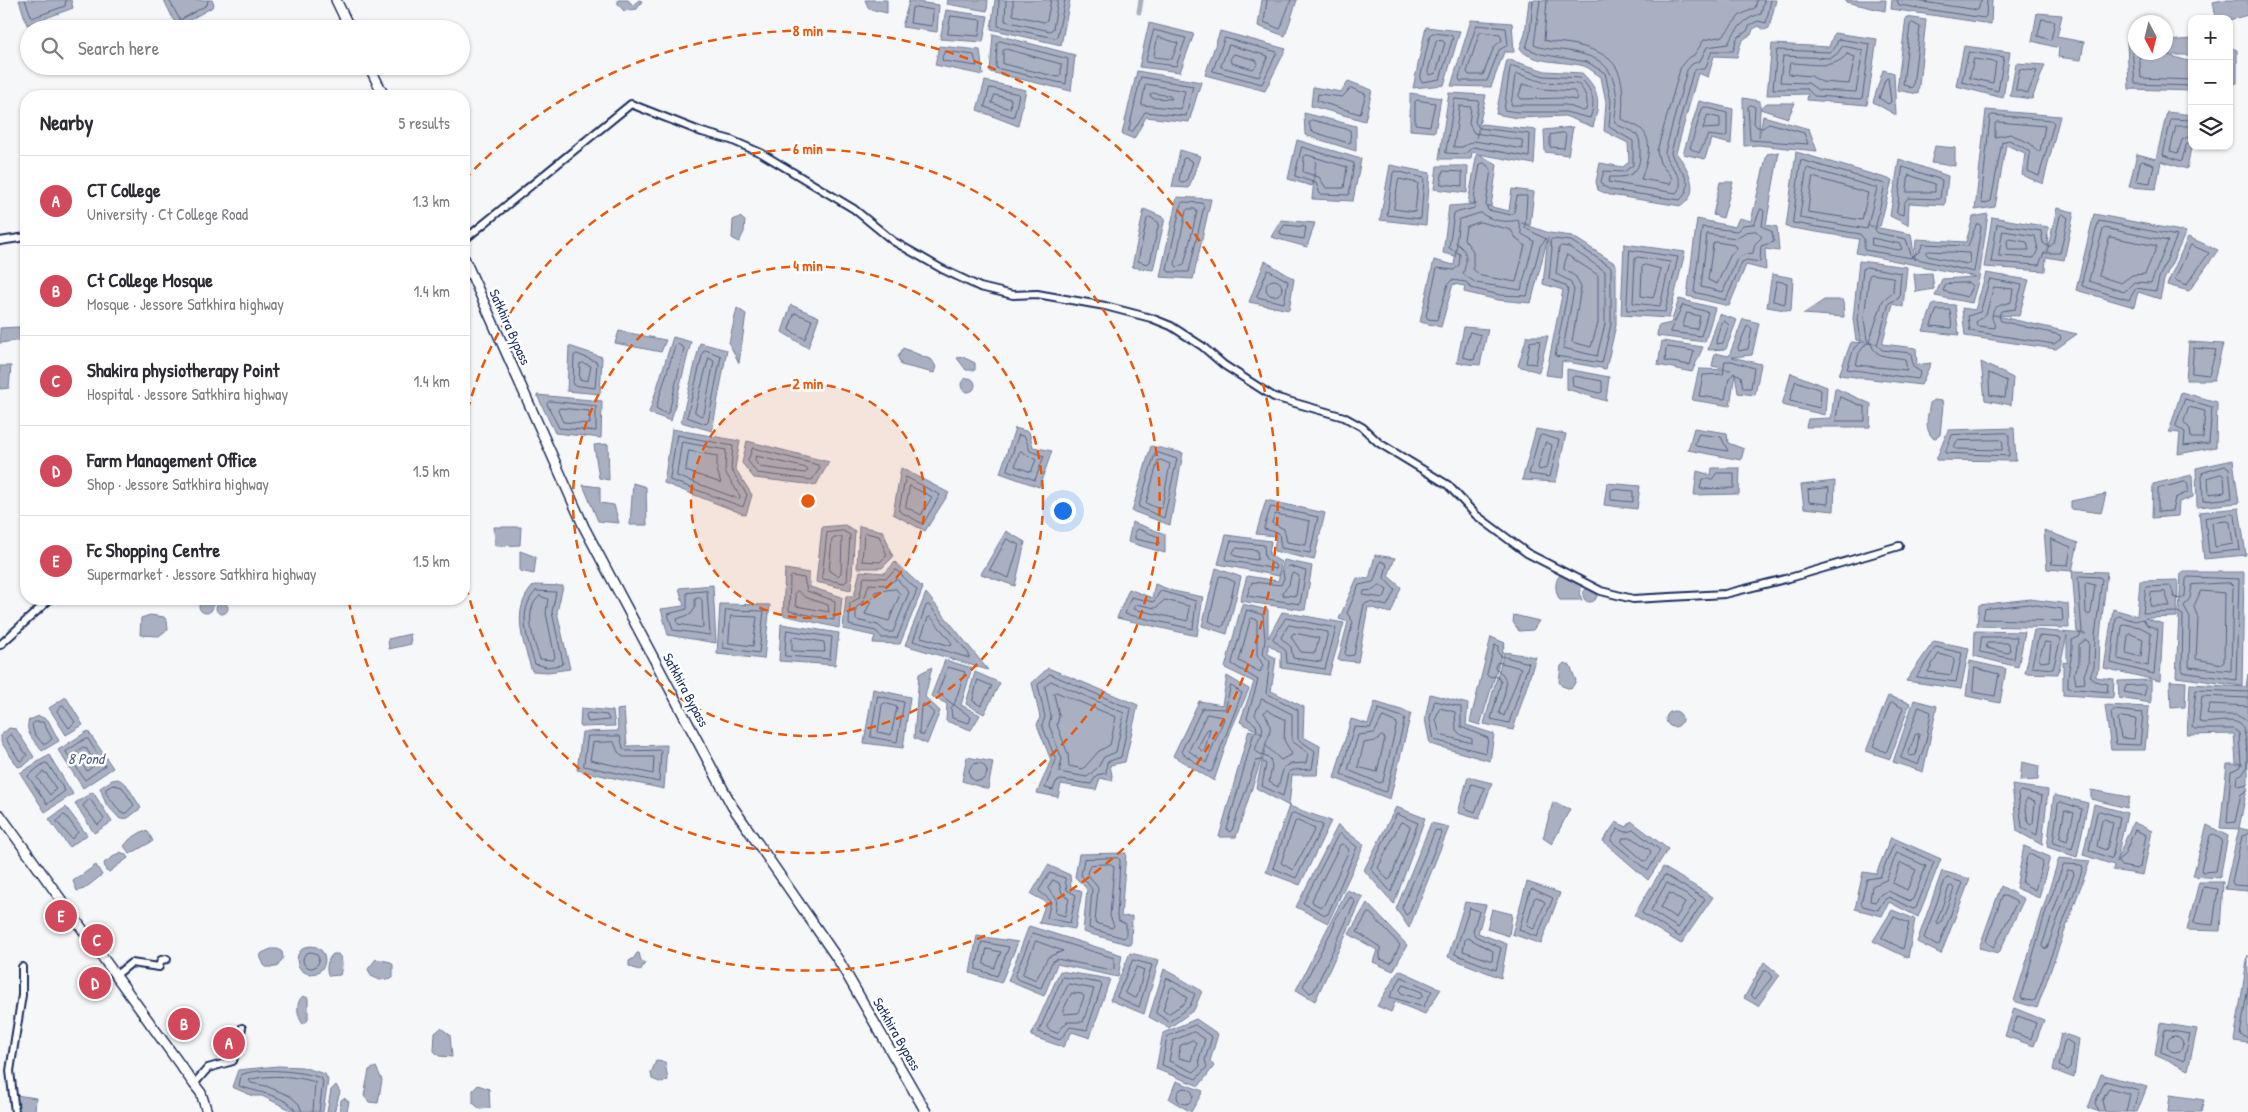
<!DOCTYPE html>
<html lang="en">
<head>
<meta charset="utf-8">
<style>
  body { margin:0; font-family:"Patrick Hand",sans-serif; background:#f7f7f7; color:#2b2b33 }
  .controls { position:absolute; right:15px; top:15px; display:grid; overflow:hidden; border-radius:10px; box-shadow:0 1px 4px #0004 }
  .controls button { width:45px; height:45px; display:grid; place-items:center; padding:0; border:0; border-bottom:1px solid #e1e1e2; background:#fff; color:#2b2b33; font:25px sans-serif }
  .compass { position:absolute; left:2128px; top:15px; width:45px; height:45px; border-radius:50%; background:#fff; box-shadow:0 1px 4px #0004; rotate:173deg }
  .you { position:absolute; left:1062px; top:510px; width:18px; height:18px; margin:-12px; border:4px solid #fff; border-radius:50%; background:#1a73e8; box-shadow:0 0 0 8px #1a73e833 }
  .badge { display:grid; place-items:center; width:32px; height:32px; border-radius:50%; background:#d1495b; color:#fff; font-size:16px; font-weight:700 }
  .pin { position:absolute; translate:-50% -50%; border:2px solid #fff; box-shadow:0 1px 5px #0006 }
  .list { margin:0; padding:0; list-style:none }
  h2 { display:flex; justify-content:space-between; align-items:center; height:65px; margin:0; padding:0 20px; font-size:21px }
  h2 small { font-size:16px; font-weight:400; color:#7c7c81 }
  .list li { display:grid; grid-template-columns:32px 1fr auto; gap:15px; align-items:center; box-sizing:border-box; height:90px; padding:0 20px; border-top:1px solid #e1e1e2 }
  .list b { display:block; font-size:19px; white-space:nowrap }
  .list p { margin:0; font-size:16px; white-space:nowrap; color:#7c7c81 }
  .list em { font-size:16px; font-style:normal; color:#7c7c81 }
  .icon { flex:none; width:28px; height:28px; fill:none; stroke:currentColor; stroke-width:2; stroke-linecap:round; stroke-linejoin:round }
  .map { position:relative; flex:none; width:2248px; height:1112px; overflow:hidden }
  .search { position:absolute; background:#fff; box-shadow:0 1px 4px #0004; left:20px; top:20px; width:450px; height:55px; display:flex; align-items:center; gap:12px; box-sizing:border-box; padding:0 18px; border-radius:28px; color:#7c7c81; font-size:19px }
  .panel { position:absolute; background:#fff; box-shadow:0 1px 4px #0004; left:20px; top:90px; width:450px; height:515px; border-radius:20px }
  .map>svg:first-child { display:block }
</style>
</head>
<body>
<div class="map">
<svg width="2248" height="1112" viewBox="0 0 2248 1112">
  <rect width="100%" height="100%" fill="#f6f7f9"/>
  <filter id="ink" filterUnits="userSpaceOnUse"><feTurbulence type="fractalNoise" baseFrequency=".02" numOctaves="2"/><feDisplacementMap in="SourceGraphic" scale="10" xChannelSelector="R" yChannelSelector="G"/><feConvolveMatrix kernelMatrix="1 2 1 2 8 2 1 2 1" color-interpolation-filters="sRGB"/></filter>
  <g filter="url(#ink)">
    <g fill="#a9b0c1" stroke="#707c99">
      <path d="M19,0H71L73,8L27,25Z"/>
      <path d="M164,0H212L214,5L211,8L177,27Z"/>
      <path d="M618,0H628L633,5L639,0L642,1L637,9L624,11L618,4Z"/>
      <path d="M865,0H887V13L869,9Z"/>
      <path d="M947,0H988L987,11L947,4Z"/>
      <path d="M995,0H1070L1061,45L991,29Z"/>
      <path d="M1262,0H1297L1285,36L1258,26Z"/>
      <path d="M1529,0H1776L1769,28L1764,30L1759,26L1753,29L1751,35C1740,39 1740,46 1737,57L1714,56L1708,77L1698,73L1676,153C1688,167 1702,193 1681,206L1610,195L1598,190L1596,182L1600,163L1623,167L1629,162L1628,143L1604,131L1606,102L1601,77C1596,74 1590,68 1584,66C1568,61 1529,64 1520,48L1525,34Z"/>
      <path d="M1846,0H1886L1885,11L1846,2Z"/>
      <path d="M1892,0H1992L1991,24L1891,9Z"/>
      <path d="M2223,0H2248V15L2229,20L2216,19L2213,2Z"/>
      <path d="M909,1L939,5L937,32L902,27Z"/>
      <path d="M946,10L988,16L983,42L940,39Z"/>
      <path d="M2037,13L2062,15L2057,37L2084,42L2081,60L2058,57L2059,48L2032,41Z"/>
      <path d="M1906,17L1926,20L1918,94L1897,90Z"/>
      <path d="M1471,20L1512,23L1514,52H1504L1491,87L1451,86Z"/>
      <path d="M1149,23L1194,34L1180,72L1139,67Z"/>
      <path d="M1426,27L1460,31L1444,85L1413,88Z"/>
      <path d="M1220,31L1286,49L1265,91L1205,75Z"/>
      <path d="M1834,33L1877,39L1867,105L1807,100L1808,94L1767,95L1772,44L1829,47Z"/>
      <path d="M993,34L1075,55L1071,91L990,72Z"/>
      <path d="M2192,39V55H2169L2168,41Z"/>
      <path d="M2135,41L2136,52L2160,53L2192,62V91L2129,89L2127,42Z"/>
      <path d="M939,46L980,50L983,75L935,65Z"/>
      <path d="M1964,46L2010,52L2003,98L1956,86Z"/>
      <path d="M2229,47L2237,50V83L2229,85Z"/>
      <path d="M1507,59L1545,71L1582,73C1601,91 1600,103 1593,127L1565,116L1517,118L1496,114Z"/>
      <path d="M2016,63L2045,65L2032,99L2010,96Z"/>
      <path d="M1883,70L1894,73L1896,115L1873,102Z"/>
      <path d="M1137,71L1201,82L1189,122L1146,117L1134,139L1122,134Z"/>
      <path d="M985,81L1026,90L1018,126L977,110Z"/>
      <path d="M1348,81L1372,90L1365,121L1311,106L1313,87L1341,92Z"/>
      <path d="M1410,93L1441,98L1435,132L1410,130Z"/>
      <path d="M1449,93L1486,95L1476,138L1481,124L1536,130L1534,164L1479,154L1497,165L1491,206H1487L1509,211L1512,189L1534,192L1530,225L1521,223L1549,233L1572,236L1616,264V325L1606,369L1562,361L1561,377L1546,375L1563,290L1543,284L1548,237L1531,303L1498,300L1464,292L1465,286L1453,284L1441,327L1420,322L1434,260L1454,265L1457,244L1455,256L1443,253L1449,206L1477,204L1468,203L1477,153L1472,152L1471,159H1439Z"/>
      <path d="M1743,98L1760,101V108L1767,103H1795L1788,118L1760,109L1759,138L1763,116L1809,129L1817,151L1758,145L1744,146Z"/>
      <path d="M1699,101L1733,109L1731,144L1711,139L1705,159L1683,154Z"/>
      <path d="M1986,110L2060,116L2043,184L2022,175L2025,153L2006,145L1995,207L1975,210Z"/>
      <path d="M2167,112L2192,115V142L2187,169L2161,161L2156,189L2129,187L2137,154L2156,159Z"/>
      <path d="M1304,113L1356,126V151L1305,135Z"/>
      <path d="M1573,127L1568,155L1545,152L1544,130Z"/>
      <path d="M1297,140L1361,159L1353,201L1312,199L1316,161L1312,186L1288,179Z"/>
      <path d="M1935,146L1955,148V166L1931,163Z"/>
      <path d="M1180,150L1200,156L1189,188L1172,187Z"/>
      <path d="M1779,152L1766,225L1777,227L1779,251L1765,249L1766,270L1746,265L1729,306L1687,296L1697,219L1735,227L1739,218L1751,221L1767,154Z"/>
      <path d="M1796,152L1892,180L1880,226H1868L1911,234L1915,260L1916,239L1966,242L1973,217L1988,214L1979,278L1972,303L1935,296L1942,279L1976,277L1856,253L1859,239L1786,227Z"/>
      <path d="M1899,159L1948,176L1945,205L1909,203L1908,225L1890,216Z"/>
      <path d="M1390,165L1430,173L1426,225L1380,220Z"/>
      <path d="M1437,166H1468L1467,193L1434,189Z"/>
      <path d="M1720,182H1733L1723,218L1713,215Z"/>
      <path d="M1177,197L1211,199L1193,279L1160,277Z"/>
      <path d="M2057,208L2074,212L2064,260L2046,257L2045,271L1984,267L1992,217L2048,227L2047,252Z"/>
      <path d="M1144,209L1165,218L1153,270L1132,267Z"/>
      <path d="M2094,214L2186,232L2164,280L2160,299L2138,292L2134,307L2076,290Z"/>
      <path d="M740,217L745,221L744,232L739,242L732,238L733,220Z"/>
      <path d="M1281,220L1315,223L1307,247L1271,237Z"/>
      <path d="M2188,237L2218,250L2189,291L2167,285Z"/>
      <path d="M1624,244L1685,252L1669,318L1621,315Z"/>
      <path d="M1265,261L1294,279L1289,310L1249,302Z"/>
      <path d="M1859,261L1907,267L1903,307L1893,304L1882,344L1916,348L1917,365L1931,363L1921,385L1839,375L1851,342L1878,344L1856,340L1853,319Z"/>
      <path d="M1932,273L1934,289L1916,292L1914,274Z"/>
      <path d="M1986,273L2029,280L2019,316L1993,315L2077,334L2056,349L1965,336L1962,308L1975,310Z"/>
      <path d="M1772,274L1793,278L1791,311L1767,307Z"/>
      <path d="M1679,299L1715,308L1705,342L1657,336L1658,326L1671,323Z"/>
      <path d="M1824,300H1843L1844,317L1803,314Z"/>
      <path d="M1933,304L1955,305L1959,335L1923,331Z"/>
      <path d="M791,305L819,317L808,348L782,332Z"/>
      <path d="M737,308L746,314L739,363L729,343Z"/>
      <path d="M1719,314L1737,320L1726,349L1708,350Z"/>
      <path d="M1743,319L1759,323L1752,355L1732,357L1761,364L1755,395L1738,393L1735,373L1730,406L1692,400L1699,369L1731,370L1712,366L1715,353L1729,356Z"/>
      <path d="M19,327L22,340L0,343V328Z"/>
      <path d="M1464,327L1488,329L1480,365L1457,363Z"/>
      <path d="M619,331L665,340H666L661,352L615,343Z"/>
      <path d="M1527,336H1548L1539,372L1518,366Z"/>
      <path d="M673,337L691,342L671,421L649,413Z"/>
      <path d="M1662,341L1703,347L1692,372L1658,365Z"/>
      <path d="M2189,342L2223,344L2214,380H2186Z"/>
      <path d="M700,343L727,350L712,431L681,422Z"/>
      <path d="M569,346L602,357L600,394L567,391Z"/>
      <path d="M903,348L932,360L936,367L934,373L901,365L898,357Z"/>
      <path d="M963,357L975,363V370H966L957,358Z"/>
      <path d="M1981,362L2013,378L2011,405L1985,400Z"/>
      <path d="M0,366H11L9,388L0,389Z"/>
      <path d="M1567,369L1609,377L1606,401L1567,389Z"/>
      <path d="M1791,373L1827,387L1825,415L1782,405Z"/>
      <circle cx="968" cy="385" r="7"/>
      <path d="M1835,388L1871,404L1870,427H1806L1808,419L1831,418Z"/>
      <path d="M2181,392L2217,402L2216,447L2178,454L2180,433L2169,432Z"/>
      <path d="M537,395L602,401L601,438L555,433Z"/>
      <path d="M1934,400L1942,401L1943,405L1940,435L1934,439C1923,429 1928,416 1930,403Z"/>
      <path d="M1015,428L1029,432L1033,447L1052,451L1039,487L1000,473Z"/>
      <path d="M1694,428L1727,433L1728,443L1744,449L1741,460L1688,450Z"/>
      <path d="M2014,428L2016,461L1936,460L1948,430Z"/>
      <path d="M672,429L740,441L735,468L752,495L746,515L664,483Z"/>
      <path d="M1536,429L1566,434L1556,482L1522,480Z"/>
      <path d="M747,441L829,462L816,485L754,478L742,463Z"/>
      <path d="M608,444L609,480L599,478L594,445Z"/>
      <path d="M1151,446L1183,453L1170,525L1132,511Z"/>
      <path d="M2233,460L2239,503L2197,507L2196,468Z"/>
      <path d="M901,468L949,493L925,531L893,514Z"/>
      <path d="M1712,468H1740L1739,494L1694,495L1697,471L1711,475Z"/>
      <path d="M2192,475L2193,497L2179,502L2178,516L2152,518L2153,484Z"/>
      <path d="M1835,481L1834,511L1804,508L1801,485Z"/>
      <path d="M633,483L646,487L647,525H630Z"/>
      <path d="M1607,483L1640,486L1637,509L1604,505Z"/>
      <path d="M583,485L600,487V503L614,505L619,523L598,521Z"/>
      <path d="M2106,494L2101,513L2071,509V501Z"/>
      <path d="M1266,500L1325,513L1314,560L1274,551L1276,536L1256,534Z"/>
      <path d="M2239,508L2246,555L2204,559L2199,512Z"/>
      <path d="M1132,522L1165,534V553L1128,542Z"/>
      <path d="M845,525L855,531L851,590L816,582L822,527Z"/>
      <path d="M859,526L883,531L893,557L882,568H857Z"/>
      <path d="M494,527H521L520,545L495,546Z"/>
      <path d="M2044,530L2078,543L2072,571L2107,572L2100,636L2099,668L2095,677L2114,679L2113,698L2063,695V662L2067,663V635L2058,674L2025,673L2034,630L2086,634L2077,632L2072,571L2047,569Z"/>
      <path d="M1006,531L1025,542L1015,586L981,574Z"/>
      <path d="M1226,535L1271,541L1269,555L1281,562L1279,576L1218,564Z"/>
      <path d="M520,551L536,557L534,574L520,571Z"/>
      <path d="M1375,555L1395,558L1388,576L1401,587L1391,613L1368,607L1358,662L1338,660L1348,622L1339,619L1357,578L1369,579Z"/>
      <path d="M1284,560L1312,566L1305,610L1240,601L1247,576L1278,581Z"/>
      <path d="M895,562L923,588L900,644L873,643L875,636L843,629L846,596H854L860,571L885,573Z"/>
      <path d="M1216,568L1241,577L1227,634L1202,626Z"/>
      <path d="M785,569L809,573L810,587L842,597L839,628L783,615Z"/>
      <path d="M2181,572H2244L2242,686L2176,677Z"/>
      <path d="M1560,575L1582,586L1579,593L1582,600H1560C1555,593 1554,581 1560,575Z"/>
      <path d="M2178,580L2177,617L2145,618L2163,624L2160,681L2104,668L2113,609L2137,616L2140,581Z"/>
      <path d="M1155,584L1173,591L1203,597L1197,636L1117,618L1129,589L1152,598Z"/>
      <path d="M534,585L563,586L557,612L570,669L548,672L532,671C523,642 510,609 534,585Z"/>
      <path d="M713,585L716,643L668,635L661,609L684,606L679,588Z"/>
      <circle cx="1590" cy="595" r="7"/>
      <path d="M926,593L988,670L905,645Z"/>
      <circle cx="206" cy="606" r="7"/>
      <path d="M2030,599L2068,604L2069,628L1977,626L1979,605Z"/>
      <circle cx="222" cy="608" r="6"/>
      <path d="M720,604L770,605L764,659L717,654Z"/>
      <path d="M1242,604L1268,610V638L1282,612L1344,623L1329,675L1281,668V653L1268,644V654L1276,658L1271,691L1304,707L1303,737L1320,746L1317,775H1292L1289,806L1331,821L1300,885L1266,872L1289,806L1256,788L1266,745L1236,837H1219L1249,730L1263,734L1240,722L1254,682L1225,668Z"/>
      <path d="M150,615L164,617L167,621L168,629L159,636L140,635L141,618Z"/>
      <path d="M1514,615L1539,621L1533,630L1519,631L1513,622Z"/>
      <path d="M781,624L839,633L835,665L779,661Z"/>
      <path d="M1975,631L2025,632L2018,667L1974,656Z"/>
      <path d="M410,634L411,644L389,649L388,639Z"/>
      <path d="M1491,637L1505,643L1480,725L1470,722Z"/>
      <path d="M1934,641L1969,648L1961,689L1906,681Z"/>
      <path d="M1504,652L1536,657L1513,730L1484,724Z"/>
      <path d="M945,660L972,668L961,705L980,715L971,730L946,721L947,704L931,696Z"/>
      <path d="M1970,661L2006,669L2000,703L1966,696Z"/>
      <path d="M1564,663L1570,665L1576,681L1571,689L1562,686L1559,682L1561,666Z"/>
      <path d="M932,667L925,697L940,711L927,744L914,738L919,674Z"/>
      <path d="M1048,668L1138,705L1125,762L1110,765L1113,781L1100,778L1096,790L1061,784L1058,797L1037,793L1051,760L1037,725L1040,717L1032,683Z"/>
      <path d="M975,672L1000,683L984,714L966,704Z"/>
      <path d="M2248,674V734H2246L2248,735V784L2239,828L2248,830V891L2225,889L2239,829L2220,828L2227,764H2243L2236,763L2234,734L2187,735L2190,684L2246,687Z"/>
      <path d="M1227,676L1249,689L1231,730L1214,781L1173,756L1199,701L1222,705Z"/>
      <path d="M2151,680V703L2119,698L2118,681Z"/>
      <path d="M2170,681L2186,682L2185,707L2171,708Z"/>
      <path d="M873,689L910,697L903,748L864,743Z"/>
      <path d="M1430,694L1468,704L1466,725L1494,734L1490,761L1430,744L1425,719Z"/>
      <path d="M1888,696L1910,703L1890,759L1866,751Z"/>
      <path d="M66,697L83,725L66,735L49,708Z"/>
      <path d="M1914,700L1937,706L1923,772L1893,762Z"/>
      <path d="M1375,702L1411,713L1390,799L1334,778L1351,719L1368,724Z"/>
      <path d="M2105,705L2149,707L2145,750H2111Z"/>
      <path d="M581,708L613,711L615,726L580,727Z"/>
      <path d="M624,709L627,746L667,745L664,789L577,770L582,732L618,731L617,710Z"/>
      <circle cx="1674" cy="719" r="8"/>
      <path d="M39,716L48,720L59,741L42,751C35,741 24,733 29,720Z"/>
      <path d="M9,728L16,729L34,757L25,765L18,767L1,742V735Z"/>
      <path d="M88,731L113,768L83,788L58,750Z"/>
      <path d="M49,755L73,794L45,812L20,773Z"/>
      <path d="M967,757L993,762L988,789L962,781Z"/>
      <path d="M2022,762L2039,766L2038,780L2020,781Z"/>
      <path d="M1468,777L1492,783L1479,819L1458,813Z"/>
      <path d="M118,779L126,784L141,808L128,818L120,819L106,804L100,788L112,780Z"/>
      <path d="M2012,785L2048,790L2042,845L2017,831Z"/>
      <path d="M2091,790L2130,797L2127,808L2091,799Z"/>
      <path d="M93,792L112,822L94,833L75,803Z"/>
      <path d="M2054,795L2088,803L2077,857L2047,847Z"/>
      <path d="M1553,802L1570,809L1552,844L1543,838Z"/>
      <path d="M2094,804L2127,813L2116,862L2133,822L2152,831L2143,875L2113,870L2114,865L2083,855Z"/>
      <path d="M66,807L87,835L69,847L49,819Z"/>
      <path d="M1396,807L1425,818L1394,904L1364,870Z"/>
      <path d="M1631,821L1668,849L1648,880L1603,841L1616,822L1627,827Z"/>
      <path d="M1431,823L1449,827L1409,928L1396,909Z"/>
      <path d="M1338,825L1364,845L1328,923L1296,907Z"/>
      <path d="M2207,825L2228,836L2220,878L2193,876Z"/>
      <path d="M143,831L148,832L153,841L130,854L124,846L130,839Z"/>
      <path d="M1891,837L1941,859L1918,917L1889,902L1882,916L1855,909L1863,872L1876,874Z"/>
      <path d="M2024,846L2050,857L2039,898L2016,888Z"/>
      <path d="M120,852L125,854L128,858L109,872L106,871L104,863Z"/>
      <path d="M1126,853L1121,917L1132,916L1131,945L1083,932L1087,889L1075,877L1079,854Z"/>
      <path d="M2059,858L2090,861L2037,1008L2014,1001Z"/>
      <path d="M96,865L102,875L84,889L77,891L73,881Z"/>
      <path d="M1048,865L1070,875L1071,887L1082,892L1075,929L1039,923L1046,902L1031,894Z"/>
      <path d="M1663,867L1713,897L1681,944L1634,915Z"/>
      <path d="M1942,871L1970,879L1941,954L1917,942Z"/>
      <path d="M1527,882L1560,893L1541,944L1512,934Z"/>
      <path d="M2199,882H2223L2220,931L2187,930Z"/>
      <path d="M2001,886L2024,899L1999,953L1979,948Z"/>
      <path d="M1347,890L1363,897L1315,1001L1296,990Z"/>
      <path d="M1465,902L1486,905L1478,933L1507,944L1501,978L1448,957Z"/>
      <path d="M1367,903L1407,945L1393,971L1373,962L1377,950L1349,934Z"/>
      <path d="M1492,909L1512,914L1509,936L1487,929Z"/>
      <path d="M1892,910L1915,919L1908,958L1873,941Z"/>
      <path d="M1029,926L1122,955L1118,977L1057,964L1044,996L1008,981Z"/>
      <path d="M977,936L1018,942L1001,983L970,973Z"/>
      <circle cx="311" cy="960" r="14"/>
      <path d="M271,949H278L282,952L283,958L277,967H265L260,956L262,953Z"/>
      <path d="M637,953H639L641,961L645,963L640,971L629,966V961L634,958Z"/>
      <path d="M1130,953L1159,960L1144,1014L1110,1000Z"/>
      <path d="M333,954H338C344,961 342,967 340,975L329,976C325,970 327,959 333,954Z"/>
      <path d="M2248,955V1043L2234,1041Z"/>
      <path d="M376,959L391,962L393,965V978L380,980L371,976L368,969Z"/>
      <path d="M1764,962L1780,975L1758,1006L1744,998Z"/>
      <path d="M1164,969L1202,991L1194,1010L1169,1028L1149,1017Z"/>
      <path d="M1399,970L1441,989L1425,1014L1395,1002L1391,1012L1377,1006Z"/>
      <path d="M1060,971L1110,979L1090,1038L1072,1032L1063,1047L1031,1036Z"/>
      <path d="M303,996L308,998V1020L303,1024C297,1017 295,1002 303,996Z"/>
      <path d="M2014,1008L2044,1020L2034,1046L2005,1036Z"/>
      <path d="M1196,1019L1218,1034L1210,1061L1214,1066L1199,1086L1156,1069L1163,1033Z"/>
      <path d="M2160,1023L2197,1029L2188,1070L2155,1055Z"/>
      <path d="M441,1028L450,1035L452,1057L439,1056L434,1051L435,1033Z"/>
      <path d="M2061,1033L2079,1039L2074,1078L2053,1070Z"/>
      <path d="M656,1061L665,1062L668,1080L662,1083L652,1079L651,1073Z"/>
      <path d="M278,1066L302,1067L325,1074L328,1080L323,1112L291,1110L262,1096H253L232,1087L238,1070Z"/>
      <path d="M376,1067L382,1080L378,1103L369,1102L364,1096L369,1070Z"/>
      <path d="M2101,1074L2147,1087L2137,1112H2100L2088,1108Z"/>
      <path d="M1176,1081L1203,1091L1191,1112L1169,1099Z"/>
      <path d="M336,1085L340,1092L334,1112H327L331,1090Z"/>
      <path d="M478,1085L489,1089L490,1108L480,1109L473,1103V1090Z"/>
      <path d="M16,1095L36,1098L35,1112H16Z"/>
      <path d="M2170,1095L2204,1100L2201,1112H2168Z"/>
      <path d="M344,1098L349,1102L347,1111L340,1112L341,1100Z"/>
    </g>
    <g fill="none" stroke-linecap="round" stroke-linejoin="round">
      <g stroke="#546386" stroke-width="1">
        <path d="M25,0L32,18L65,6L66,0"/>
        <path d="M169,0L180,20L207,5L208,0"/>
        <path d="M999,0L998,26L1055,38L1057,37L1065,0"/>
        <path d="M1006,0L1005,21L1050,31L1053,29L1058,0"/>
        <path d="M1013,0V15L1044,22L1047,20L1051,0"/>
        <path d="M1267,0L1264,22L1280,29L1291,0"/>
        <path d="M1533,0L1530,34L1526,48L1541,54L1587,62L1605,73L1611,101L1609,127L1633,141V165L1624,172L1604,171L1601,181L1603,186L1611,190L1680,200C1700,180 1674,169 1671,152L1693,72L1697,69H1705L1712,51H1733L1737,38L1747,31L1750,25L1758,21L1766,23L1771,0"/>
        <path d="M1540,0L1534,45C1545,50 1557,49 1568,51C1601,57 1614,65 1617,100C1617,108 1614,115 1615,123C1621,128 1631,129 1636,134C1640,138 1640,144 1640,149C1641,173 1632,178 1610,177L1608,182L1676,193C1690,178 1665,166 1665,152L1687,70L1692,64L1700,61L1707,47L1728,44C1735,30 1745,17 1761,14L1764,0"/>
        <path d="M1547,0L1544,40C1552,43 1562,42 1571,44C1621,54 1625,72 1622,119C1628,123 1635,124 1641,129C1655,142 1646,165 1641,179L1670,184L1672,178L1660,163L1657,151L1681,66L1687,59L1694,55L1704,40L1723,36L1740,15L1755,8L1757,0"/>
        <path d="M1897,0L1899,5L1984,18L1986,16L1987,0"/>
        <path d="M1909,0L1978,10L1981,0"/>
        <path d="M916,7L933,10L932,26L910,23L912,8Z"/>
        <path d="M951,16L981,20L979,36L948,34Z"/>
        <path d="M2042,19L2055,21L2051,40L2038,36Z"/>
        <path d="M1913,23L1920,27L1913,86L1911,88L1903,84L1910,25Z"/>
        <path d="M1477,25L1506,28L1508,45L1499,50L1487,81H1460L1459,78Z"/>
        <path d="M1154,30L1186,38L1176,66L1146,62Z"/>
        <path d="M1482,32L1500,34L1502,40L1494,47L1483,75H1469L1467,72L1479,34Z"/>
        <path d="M1433,33L1451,35L1453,38L1440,79L1422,82L1420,79L1430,35Z"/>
        <path d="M1158,37L1178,43L1172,59L1154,57Z"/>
        <path d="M1225,38L1277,52L1262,84L1213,71Z"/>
        <path d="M1839,39L1870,44L1862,99L1814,96L1807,89H1773L1777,50L1830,52L1834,49Z"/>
        <path d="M1437,40L1443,41L1445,43L1436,73L1430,75L1428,72Z"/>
        <path d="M1000,41L1068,59L1066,84L996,68L997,43Z"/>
        <path d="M1229,45L1268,56L1259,77L1221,67Z"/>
        <path d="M1843,46L1863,50L1856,92L1818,90L1808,83L1780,82L1783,56L1831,58L1837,54Z"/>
        <path d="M2136,46L2132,48L2135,84L2192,86"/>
        <path d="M1006,49L1061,64V75L1058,77L1003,64V51Z"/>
        <path d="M945,51L974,55L977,66L943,61L942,58Z"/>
        <path d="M1969,52L2004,57L1998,91L1962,82Z"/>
        <path d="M2139,52L2141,78L2192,80"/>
        <path d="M1234,54L1256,60L1258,64L1253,69L1232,63L1230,60Z"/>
        <path d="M1847,54L1855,57L1849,84L1822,82L1811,76L1788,74L1790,63C1810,63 1834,71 1847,54Z"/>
        <path d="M1974,59L1996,62L1993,83L1970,78Z"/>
        <path d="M1513,66L1544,76L1580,78C1593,90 1596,102 1590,118L1565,112H1517L1504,110L1510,68Z"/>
        <path d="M2020,69L2037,71L2028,93L2016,90Z"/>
        <path d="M1518,74L1543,82L1578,84C1585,91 1589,100 1586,110L1583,111L1566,105H1511L1515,76Z"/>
        <path d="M1141,77L1193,86L1186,116L1145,112L1133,131H1129Z"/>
        <path d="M1888,78L1891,102L1888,104L1879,98L1885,80Z"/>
        <path d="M1146,84L1185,91L1181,109L1142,105Z"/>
        <path d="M1523,84L1542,89L1574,91L1578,98L1576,100L1565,98L1521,99L1519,96Z"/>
        <path d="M990,88L1019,94L1014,117L985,107Z"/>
        <path d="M1351,88L1366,94L1360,114L1317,101L1318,94L1342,97Z"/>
        <path d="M1153,93L1170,96L1172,99L1152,98L1150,95Z"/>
        <path d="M995,95L1011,99L1010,109L992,103Z"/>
        <path d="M1455,99L1479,101L1475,122L1479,128L1530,134L1529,157L1473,147L1465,154L1446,153Z"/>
        <path d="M1417,100L1435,103L1430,126L1415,124V102Z"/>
        <path d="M1751,105L1755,107L1754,123L1757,127L1763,128L1769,123L1804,133L1808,144L1750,140L1748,107Z"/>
        <path d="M1460,106L1471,107L1469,124L1474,133L1522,140L1523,149L1474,141L1462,147H1454Z"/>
        <path d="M1705,107L1727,113V135L1724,137L1708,135L1699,153L1690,148L1702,109Z"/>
        <path d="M1708,115L1720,118V128L1703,129Z"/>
        <path d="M1992,115L2051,120L2054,123L2039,176L2028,171L2030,154L2028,150L2009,140L2002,142L1991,201L1983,204L1981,201L1990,117Z"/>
        <path d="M1312,120L1350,130L1351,142L1348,143L1311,131L1309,122Z"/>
        <path d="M2192,120L2171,119L2163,155L2182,161L2186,145L2192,141"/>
        <path d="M1998,122L2045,126L2040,151H2037L2031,144L2011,134L1995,137V124Z"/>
        <path d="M2192,126H2176L2170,151L2178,153L2182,140L2192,135"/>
        <path d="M1564,133L1566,135L1564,148L1550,147V135Z"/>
        <path d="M1302,147L1354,163L1349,195L1320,194L1316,183L1295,176Z"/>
        <path d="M1307,155L1347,167L1344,188H1326L1319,177L1303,172L1304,157Z"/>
        <path d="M1186,158L1193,162L1186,182L1181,183L1179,180L1183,159Z"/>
        <path d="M1801,160L1885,184L1875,230L1878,233L1906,239L1912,258L1864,250V239L1860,234L1793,223Z"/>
        <path d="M2143,161L2154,165L2150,183L2136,181L2140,163Z"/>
        <path d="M1484,163L1491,169L1486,205L1488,210L1511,215L1514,212L1517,196H1527L1525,228L1546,239L1540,246L1527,296L1500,295L1471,288L1466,282L1452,280L1448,284L1437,320L1428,319L1426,316L1437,268L1454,270L1459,265L1460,254L1449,248L1454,213L1475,208L1474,198L1480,165Z"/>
        <path d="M1903,167L1942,180L1940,199L1908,198L1904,203L1903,215L1897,213Z"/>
        <path d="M1807,168L1877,188L1867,229L1800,218Z"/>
        <path d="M1396,171L1424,178L1421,219L1387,215L1393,173Z"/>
        <path d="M1443,171L1462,172V186L1441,184Z"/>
        <path d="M1909,175L1935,184V192H1907Z"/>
        <path d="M1813,177L1868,193L1862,220L1808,212Z"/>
        <path d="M1399,179L1418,183L1415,212L1394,209Z"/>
        <path d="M1183,202L1202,203L1204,206L1189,272H1169L1167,269L1181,204Z"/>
        <path d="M1188,209H1195L1197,212L1184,265L1177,267L1175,264L1186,211Z"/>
        <path d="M1761,209L1764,211L1762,226L1772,232L1774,242L1761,246L1760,262L1747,260L1742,262L1726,300L1694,292L1702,227L1737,231L1743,225L1754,224Z"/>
        <path d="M1481,213C1491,221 1506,223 1518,220L1522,234L1534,241L1521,290L1476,283L1463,274C1467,260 1469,252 1456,243L1459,220Z"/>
        <path d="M2063,214L2068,218L2060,253H2044L2039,265L1991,262L1997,224L2041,231L2043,243L2049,247L2054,243L2060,216Z"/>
        <path d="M1150,217L1159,223L1150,262L1147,264L1138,261L1147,219Z"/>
        <path d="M2099,221L2177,236L2159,278L2156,291L2136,288L2129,300L2082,286L2083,277Z"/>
        <path d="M1480,222L1511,230L1517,240L1525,245L1516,282L1481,276L1473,269V251L1464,239L1466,227Z"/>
        <path d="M1979,224L1981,227L1974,272L1913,258L1914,255L1919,252L1923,244L1968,246L1976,225Z"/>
        <path d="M1285,225L1306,227L1304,239L1281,235L1280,232Z"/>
        <path d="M2104,228L2168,241L2151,283L2134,282L2124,292L2089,281Z"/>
        <path d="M1756,231L1762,237L1755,244L1753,253L1743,255L1737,259L1723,292L1701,287L1707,234L1736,238L1746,232Z"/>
        <path d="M2003,231L2035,236L2038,249L2034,258L1999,256Z"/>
        <path d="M2110,237L2157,246L2145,274L2132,275L2121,283L2099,276Z"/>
        <path d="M1872,238L1900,244L1902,249L1899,250L1872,245Z"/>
        <path d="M1552,239L1571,241L1611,267V324L1602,363L1555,356L1568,290L1565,285L1549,279L1552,248L1550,241Z"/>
        <path d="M2010,239L2027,242L2029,250H2008L2007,241Z"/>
        <path d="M1716,242L1735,245L1737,248L1730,256L1717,284L1708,280L1713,244Z"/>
        <path d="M2191,245L2209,253L2186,285L2175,280Z"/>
        <path d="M1561,246L1569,247L1605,271V324L1597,356L1563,348L1574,290L1570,281L1556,274L1559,248Z"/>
        <path d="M1630,250L1678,257L1665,312L1627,310Z"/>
        <path d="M1929,251L1969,253L1970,262L1967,264L1928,256L1926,253Z"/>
        <path d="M1567,255L1598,275V323L1591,347L1572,342L1581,287L1576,277L1564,269Z"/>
        <path d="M1638,257L1670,262L1660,306L1633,303L1635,259Z"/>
        <path d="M1645,265L1661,269L1653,298L1641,296L1642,267Z"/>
        <path d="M1866,267L1901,273L1899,298L1889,303L1877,345L1882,350L1911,353L1913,367L1921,372L1918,379L1847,369L1854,348L1861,342L1858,319L1863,269Z"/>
        <path d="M1268,270L1288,281L1284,303L1257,297Z"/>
        <path d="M1871,274L1892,277L1894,279L1893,292L1883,300L1869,342L1867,340L1864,318L1869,276Z"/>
        <path d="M1990,279L2022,285L2015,309L2001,311L1999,316L2001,321L2060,335L2061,339L2054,344L1970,331L1968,316L1980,312Z"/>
        <circle cx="1274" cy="288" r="8"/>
        <path d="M1777,281L1787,283L1785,304L1773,301Z"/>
        <path d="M1969,283L1972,286L1967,297L1943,291L1946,284Z"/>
        <path d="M1994,287L2013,289L2011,302C2004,305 1993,304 1992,316C1992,321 1995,324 1995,328L1977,326L1976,322L1986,314Z"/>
        <path d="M1683,305L1708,312L1701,336L1670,332Z"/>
        <path d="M1937,310H1950L1952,328L1931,326Z"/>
        <path d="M795,313L812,320L805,339L789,330Z"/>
        <path d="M1687,313L1700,316L1697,329L1683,327Z"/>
        <path d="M1724,321L1729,325L1723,343L1717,344L1716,341L1721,323Z"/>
        <path d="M1748,325L1752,329L1748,349L1739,351L1738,348Z"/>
        <path d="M1470,332L1481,335L1474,360L1463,357Z"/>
        <path d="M1540,341L1536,364L1526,363L1530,342Z"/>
        <path d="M1867,343H1871C1875,359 1891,356 1905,359L1907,370L1856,365L1859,353Z"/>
        <path d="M678,344L684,348L669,412L666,414L656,408L675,346Z"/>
        <path d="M1668,347L1694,351L1690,365L1665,361L1666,349Z"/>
        <path d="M2194,348L2216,350L2209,375L2192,373Z"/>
        <path d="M706,350L721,356L708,422L706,424L687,417L703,352Z"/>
        <path d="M577,354L597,362L595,388L573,385L574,356Z"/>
        <path d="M709,358L714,361L704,414L701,416L695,412Z"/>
        <path d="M1725,361H1732L1754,368L1751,388H1743L1741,376L1734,373L1729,378L1725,399L1699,396L1703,375L1723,374Z"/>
        <path d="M583,363L591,366L588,381L579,379L580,364Z"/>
        <path d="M1989,373L2007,381L2005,398L1990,395Z"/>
        <path d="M1575,376L1602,381V392L1599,393L1573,386L1572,378Z"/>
        <path d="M1796,381L1821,390L1820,408L1790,401Z"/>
        <path d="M1840,397L1865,407V421H1836Z"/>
        <path d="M2185,399L2212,407L2209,443L2184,446L2185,432L2176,426Z"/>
        <path d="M550,401L596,406V431L559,428L547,404Z"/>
        <path d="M2189,407L2205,411L2203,438H2191L2190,429L2184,422Z"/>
        <path d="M560,408L589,411L590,424L563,422L558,411Z"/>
        <path d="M2007,433L2009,435V456L1945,453L1952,435Z"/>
        <path d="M1699,434L1721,437L1728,451L1696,446L1695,444Z"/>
        <path d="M677,435L733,446L731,469L747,495L743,507L670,480Z"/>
        <path d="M1019,435L1025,437L1030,451L1044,456L1035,480L1007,470Z"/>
        <path d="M1542,435L1559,440L1550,477L1529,474L1539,437Z"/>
        <path d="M2001,440L2003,442L2002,450L1956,449L1954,447L1957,441Z"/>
        <path d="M682,442L726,450L725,472L740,496L739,499L677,476Z"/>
        <path d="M1546,442L1552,445L1547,468L1539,470L1538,467Z"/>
        <path d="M753,448L818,465L820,468L812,480L757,473L748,461Z"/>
        <path d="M689,451L717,456V470L721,483L686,471Z"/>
        <path d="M1021,451L1036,460L1031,472L1015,466L1019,453Z"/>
        <path d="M1156,452L1177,459L1164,518L1139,507Z"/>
        <path d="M756,456L806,468L808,471L805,473L760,467L755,461Z"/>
        <path d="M1161,460L1170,464L1162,507L1159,509L1146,503L1158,461Z"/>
        <path d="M2226,466L2229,468L2232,498L2203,501L2202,473Z"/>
        <path d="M1717,473H1734V488L1700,489L1702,479H1712Z"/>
        <path d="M2221,474L2224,476L2225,492L2209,494L2208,478Z"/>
        <path d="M906,477L940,495L923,524L899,511Z"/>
        <path d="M2185,482L2188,484V492L2175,498L2172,511L2158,512V489Z"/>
        <path d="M910,486L932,497L921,515L906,507Z"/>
        <path d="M1829,488L1828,504L1809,502L1808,490Z"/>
        <path d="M1613,489L1633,491V502L1611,500V491Z"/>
        <path d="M1271,507L1318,517L1310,553L1281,548L1279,533L1264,529Z"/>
        <path d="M1276,514L1310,521L1306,545L1287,542L1284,529L1272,523Z"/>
        <path d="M2232,514L2235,516L2240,550L2209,553L2205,518Z"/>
        <path d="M2227,521L2230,522L2233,544L2215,547L2212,523Z"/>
        <path d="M1138,529L1159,537V544L1135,539V531Z"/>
        <path d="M843,531L850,535L847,581L844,583L823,579L822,576L827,533Z"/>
        <path d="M866,533L879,536L887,555L880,562L862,561L864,535Z"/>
        <path d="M842,537L841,573L838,576L829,571L832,539Z"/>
        <path d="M1007,539L1019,545L1009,578L990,570Z"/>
        <path d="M2051,539L2071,547L2068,565L2052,564Z"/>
        <path d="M1231,541L1264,545L1265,558L1275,565L1276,569L1226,560Z"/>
        <path d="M1236,548L1257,550L1258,559L1256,560L1235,556L1233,553Z"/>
        <path d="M1381,561L1387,564L1384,578L1395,590L1387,606L1370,602L1364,604L1354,655L1347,656L1345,653L1353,622L1347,613L1359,585L1373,582Z"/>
        <path d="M1289,566L1306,571L1300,604L1247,596L1252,582L1281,585L1284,578L1283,571Z"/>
        <path d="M896,570L917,590L897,638H882L876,631L849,625L850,603L859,598L864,577L886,578Z"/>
        <path d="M1294,573L1299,576L1296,596L1283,595L1282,592L1289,585L1291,575Z"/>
        <path d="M792,576L804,578L807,591L835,601L834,620L789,611L790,578Z"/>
        <path d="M1222,576L1235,582L1224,625L1221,627L1209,621L1219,577Z"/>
        <path d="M2080,576L2099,577L2102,579L2095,636L2094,667L2090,676L2094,681L2108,684L2107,692L2068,688C2067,670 2073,658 2072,640L2079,637L2082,632L2078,579Z"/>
        <path d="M2188,577L2239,579L2236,680L2182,672L2183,615L2178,612L2143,613L2146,587L2171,586L2174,597L2180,599L2185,596L2186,580Z"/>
        <path d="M897,579L909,592L893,632H886L878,625L856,620V608L864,600L869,584L886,585Z"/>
        <path d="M2087,583L2095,585L2091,613L2089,615L2086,613L2085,585Z"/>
        <path d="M2230,583L2233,586L2231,671L2189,667L2190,617L2184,606L2190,598L2192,585Z"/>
        <path d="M1380,585L1387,590L1384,598L1363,595L1364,591L1373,590Z"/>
        <path d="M896,589L900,594L889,621L865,614L875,592Z"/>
        <path d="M536,591L556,592L552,612L563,663L561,665L547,667L535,664C528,641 516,611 536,591Z"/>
        <path d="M707,591L710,635L673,630L668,614L687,609V593Z"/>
        <path d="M798,591L805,597L828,605L829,612L796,606L795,593Z"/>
        <path d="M1161,591L1196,601L1193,629L1125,614L1131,597L1153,602Z"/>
        <path d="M2201,591L2225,593L2224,662L2222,664L2196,659L2198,618L2194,607Z"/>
        <path d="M2165,592L2170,606H2150L2151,593Z"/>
        <path d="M540,596L548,599L546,613L555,657L553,660L540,659C534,643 522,609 540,596Z"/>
        <path d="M700,598L702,600L703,628L678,624L677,619L691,614L695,608V599Z"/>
        <path d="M1165,600L1189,606L1188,621L1133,609L1136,604L1155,608Z"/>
        <path d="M2030,604L2062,609L2063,621L1983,619L1985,609Z"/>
        <path d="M929,605L969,654V658L913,641L926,606Z"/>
        <path d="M726,610L764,611L759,653L723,648Z"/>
        <path d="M1247,610L1263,615L1265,640L1263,654L1270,662L1266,693L1298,710V739L1315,751L1312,769L1293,770L1288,773L1283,796L1262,786L1266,764L1261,760L1256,761L1232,830L1229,832L1227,829L1253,736L1257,730L1256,725L1247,718L1258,680L1232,664Z"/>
        <path d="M731,616L757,617L753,646L729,643Z"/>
        <path d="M2119,616L2135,621L2143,619L2147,625L2158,629L2154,674L2111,663L2116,618Z"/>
        <path d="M931,617L952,643L951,646L921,637L928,618Z"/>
        <path d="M1252,618L1257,620V655L1263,665L1260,672L1239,661L1250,620Z"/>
        <path d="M1286,618L1336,628L1325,669L1287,663L1286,651L1273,639Z"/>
        <path d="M2124,624L2140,627L2151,633L2148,666L2118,659L2122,627Z"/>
        <path d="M1289,625L1328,632L1321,662L1293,658L1291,647L1281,638Z"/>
        <path d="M787,630L832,637L830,659L785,656Z"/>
        <path d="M1294,633L1319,638L1315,653L1301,652L1291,637Z"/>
        <path d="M2131,634L2143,639L2141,657L2126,653L2128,636Z"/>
        <path d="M2039,636L2061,638L2053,669L2032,667Z"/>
        <path d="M794,637L824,642L825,652L792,651V639Z"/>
        <path d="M1982,637H2017L2014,659L1980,652Z"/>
        <path d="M2086,640L2089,642L2088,665L2084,675L2085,683L2076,684L2074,672L2079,663V645Z"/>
        <path d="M2045,642L2051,643L2049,661L2041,662L2039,659Z"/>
        <path d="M1988,643H2009L2010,651L2007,653L1987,648L1986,645Z"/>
        <path d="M1495,645L1498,646V653L1501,656L1529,663L1509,723L1491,719L1501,682L1497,676L1489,677L1487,675Z"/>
        <path d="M1936,647L1962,653L1956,682L1917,677Z"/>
        <path d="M1939,654L1955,658L1951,675L1928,672Z"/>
        <path d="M1498,662L1521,668L1504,716L1499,713C1503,696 1514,678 1495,668Z"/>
        <path d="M948,667L965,672L954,705L938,693Z"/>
        <path d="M1975,668L1999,674L1995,696L1973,692Z"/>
        <path d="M1050,674L1131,709L1121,757L1107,762L1106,773L1097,775L1091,784L1061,780L1056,782L1053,790L1045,788L1056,760L1042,725L1045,717L1038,685Z"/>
        <path d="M978,680L992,686L981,706L973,701Z"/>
        <path d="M1051,681L1124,713L1116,752L1104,757L1098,767L1087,777L1059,772L1062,759L1049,725L1051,716L1045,687Z"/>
        <path d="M2144,685L2146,688L2144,696L2124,692L2126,686Z"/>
        <path d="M1231,686L1242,693L1212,771L1209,772L1181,752L1202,708L1225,709Z"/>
        <path d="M1056,692L1116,717L1110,745L1099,751L1083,769L1069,766L1068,754L1057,725L1059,716L1054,694Z"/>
        <path d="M2248,692L2196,690L2192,727L2195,729H2234L2239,733L2241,764L2239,768L2231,771L2227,823L2235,822L2241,794L2248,790"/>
        <path d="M878,696L904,702L897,742L871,737Z"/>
        <path d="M2248,698L2202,696L2199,720L2201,723C2212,723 2232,718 2240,724C2247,729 2248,763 2246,769C2244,773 2240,775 2237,776L2236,784L2238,786L2248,784"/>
        <path d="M1262,699L1292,714V741L1308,753L1306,763L1291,764L1284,767L1278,787L1269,782L1272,767L1270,759L1255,751C1259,733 1270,732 1255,715Z"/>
        <path d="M1435,701L1461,707V727L1488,738L1486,753L1434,740L1430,719Z"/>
        <path d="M885,703L897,707L891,735L878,732L882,705Z"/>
        <path d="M1893,703L1903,708L1887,751L1885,752L1873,746L1890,704Z"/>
        <path d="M924,704L934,713L923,736L919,733L921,706Z"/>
        <path d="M63,705L75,722L69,728L57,711Z"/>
        <path d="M954,705L971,717L969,723L952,718L951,708Z"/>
        <path d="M2248,706L2210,704L2207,713L2209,715H2236L2248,721"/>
        <path d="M1919,707L1931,712L1926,741L1918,765L1901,758Z"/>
        <path d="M1440,708L1455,712L1456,730L1461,735L1472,739V743L1440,735L1436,719Z"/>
        <path d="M1379,709L1405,718L1387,790L1385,792L1341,774L1354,727L1370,728Z"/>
        <path d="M1267,710L1285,720L1284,740L1292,754L1281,760L1265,745C1271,733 1273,725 1264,713Z"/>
        <path d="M2114,710L2143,713L2140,745L2116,744L2111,713Z"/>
        <path d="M588,713L607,715L609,720L588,722L586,716Z"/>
        <path d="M1207,714L1222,717L1224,719L1206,763L1189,751Z"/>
        <path d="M1383,717L1397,723L1383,781L1380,783L1348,770L1358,735L1374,733Z"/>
        <path d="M2121,717L2136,719L2134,739L2121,738L2118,720Z"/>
        <path d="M35,722H43L52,739L46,744H43L34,733L32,725Z"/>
        <path d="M1210,729L1205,750L1202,751L1198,747L1207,730Z"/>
        <path d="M11,734L27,755L22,761L19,760L6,739Z"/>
        <path d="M1919,734L1916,755L1910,756L1909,753L1915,735Z"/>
        <path d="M588,736H620L623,748L627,751L661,750L659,782L584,766Z"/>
        <path d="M1382,736L1385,738L1377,772L1358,767L1364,743L1375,741Z"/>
        <path d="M85,739H88L105,766L85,780L66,752Z"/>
        <path d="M614,742L618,752L624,757H654L653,774L590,760L593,743Z"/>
        <path d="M83,747L86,748L96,764L87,771L75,755Z"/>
        <circle cx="978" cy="772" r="9"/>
        <path d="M45,763L48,764L65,791L47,804L28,776Z"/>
        <path d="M43,772L46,773L56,789L50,795L37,778Z"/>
        <path d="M1472,784L1485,788L1475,812L1465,808Z"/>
        <path d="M114,785L122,787L134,805L126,813H121L106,793V789Z"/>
        <path d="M2021,791L2042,796L2037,835L2022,827L2018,794Z"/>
        <path d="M90,799L104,819L98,825L83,806Z"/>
        <path d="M2028,799L2035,802L2033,823L2031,825L2028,823L2025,802Z"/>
        <path d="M2061,802L2082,809L2072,849L2053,843L2058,804Z"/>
        <path d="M2065,810L2074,813L2067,841L2060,838Z"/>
        <path d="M2100,811L2120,817L2112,859L2089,850L2097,813Z"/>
        <path d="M1294,813L1323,825L1296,878L1273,868L1291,815Z"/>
        <path d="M1397,814L1418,823L1391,892L1371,869Z"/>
        <path d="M63,815L66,816L78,832L72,839L57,822Z"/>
        <path d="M2105,819L2113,823L2107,848L2105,850L2097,846L2102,820Z"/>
        <path d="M1298,821L1315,829L1293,870L1281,863L1295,822Z"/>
        <path d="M1403,822L1410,827L1391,878L1388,880L1378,868L1400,823Z"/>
        <path d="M1618,829L1626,832L1634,830L1660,850L1648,871L1611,841Z"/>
        <path d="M1436,830L1440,831L1441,834L1409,913L1406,915L1402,908Z"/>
        <path d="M2135,830L2146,835L2140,867L2137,869L2121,866L2117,861L2124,855Z"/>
        <path d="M1341,834L1357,847L1328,914L1325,915L1303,903L1338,835Z"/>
        <path d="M2213,834L2222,840L2216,871L2202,872L2201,869L2210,836Z"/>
        <path d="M2248,834L2242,836L2232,882L2234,885L2248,886"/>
        <path d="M1623,838H1633L1651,851L1647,861H1644L1622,842Z"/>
        <path d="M1344,844L1349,850L1324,905L1321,907L1313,903L1312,900L1340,845Z"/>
        <path d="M1896,844L1934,862L1916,908L1913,909L1889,897L1884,900L1878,910L1863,906L1861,903L1867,879L1880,877L1893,846Z"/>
        <path d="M1897,853L1926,866L1913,899L1910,901L1888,891L1881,894L1875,902L1870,901L1872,886L1886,880Z"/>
        <path d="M2030,854L2043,861L2035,890L2022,883L2027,856Z"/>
        <path d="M1118,858L1120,860L1117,916L1119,921L1126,924V936L1124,938L1089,928L1092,889L1081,875L1084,859Z"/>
        <path d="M1901,863L1916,870L1907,890L1893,883Z"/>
        <path d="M1111,864L1114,867L1110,916L1114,926L1112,928L1095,923L1098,888L1087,873L1090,865Z"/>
        <path d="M2064,864L2081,865L2083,868L2035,1000L2032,1001L2022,999L2021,996L2046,911Z"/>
        <path d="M2068,870L2073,871L2074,874L2047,948L2044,949L2042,946Z"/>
        <path d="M1050,873L1065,878L1067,890L1076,895L1070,923L1047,918L1051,901L1039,891Z"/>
        <path d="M1665,875L1705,899L1680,937L1642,913Z"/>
        <path d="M1948,878L1961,882L1962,885L1939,945L1937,946L1924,938L1945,880Z"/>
        <path d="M1053,880L1059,883L1062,893L1069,899L1065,916L1055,913L1057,899L1048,889Z"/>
        <path d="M1667,883L1696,901L1678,928L1651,911Z"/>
        <path d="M1952,886L1954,889L1941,922L1938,924L1937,921L1949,887Z"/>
        <path d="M2204,887L2218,889L2213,925L2194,923Z"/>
        <path d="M1533,889L1553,898L1537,937L1519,930L1530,891Z"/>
        <path d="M1670,893L1685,903L1676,918L1661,908Z"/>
        <path d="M2003,895L2017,902L1994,947L1986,942Z"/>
        <path d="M1351,897L1355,902L1314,991L1310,993L1303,986L1334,926L1335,920Z"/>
        <path d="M1537,897L1545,902L1535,928L1533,929L1527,925L1534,899Z"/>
        <path d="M1470,908L1479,911L1473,931L1475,936L1501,948L1496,970L1455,954Z"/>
        <path d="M1370,913L1400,945L1391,963L1380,959V947L1357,932L1367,914Z"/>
        <path d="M1894,917L1909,923L1903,949L1882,938Z"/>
        <path d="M1033,933L1114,958V969L1111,970L1057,959L1052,962L1041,988L1017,979L1015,976Z"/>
        <path d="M1468,938L1493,951L1492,961L1463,951L1465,940Z"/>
        <path d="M1036,941L1063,951L1048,957L1036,980L1023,974Z"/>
        <path d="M982,942L1009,947L997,976L976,969Z"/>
        <path d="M987,949L1001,952L994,968L984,964Z"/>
        <circle cx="311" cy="960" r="8"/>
        <path d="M1133,960L1152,965L1139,1007L1117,997Z"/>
        <path d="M1137,967L1144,970L1137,997L1135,998L1125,993Z"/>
        <path d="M1764,971H1767L1772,977L1755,999L1751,995Z"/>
        <path d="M1063,977L1100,983L1102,985L1087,1030L1070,1027L1060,1040L1039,1032Z"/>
        <path d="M1402,977L1432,991L1423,1007L1390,997Z"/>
        <path d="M1167,978L1195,994L1190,1006L1169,1022L1156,1013Z"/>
        <path d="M1069,984L1094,989L1083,1022H1067L1057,1033L1049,1030L1047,1027Z"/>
        <path d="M1403,985L1422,992L1423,996L1419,999L1401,993L1400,990Z"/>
        <path d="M1173,987L1187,997L1185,1003L1168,1014L1163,1010L1170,989Z"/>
        <path d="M2248,987L2240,1035L2248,1038"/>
        <path d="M1072,993L1082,994L1084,997L1078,1013L1064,1014L1063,1011Z"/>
        <path d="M2018,1016L2036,1023L2031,1039L2012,1032Z"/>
        <path d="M1195,1025L1212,1037L1205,1060L1207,1067L1196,1079L1162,1065L1167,1037Z"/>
        <path d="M2165,1030L2190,1034L2184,1061L2161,1052Z"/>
        <path d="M1194,1032L1205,1039L1199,1059L1200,1066L1194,1072L1169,1061L1173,1041Z"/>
        <circle cx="2175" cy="1044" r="8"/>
        <path d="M1193,1040L1196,1043L1191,1061L1179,1058L1180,1046Z"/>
        <path d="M2067,1040L2073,1044L2070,1068L2068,1070L2059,1066L2064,1042Z"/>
        <circle cx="1185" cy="1096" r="8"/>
        <path d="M295,1112C293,1097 252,1091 239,1086L241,1075C257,1067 303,1071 321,1078L323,1082L319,1112"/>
        <path d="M302,1112L299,1104L290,1096L266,1086L251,1083L249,1080C268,1074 297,1076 315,1082L313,1112"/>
        <path d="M2099,1112L2095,1103L2105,1081L2139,1090L2133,1112"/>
        <path d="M2105,1112L2102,1101L2109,1088L2130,1094L2126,1112"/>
      </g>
      <path stroke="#a9b0c1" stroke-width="5" d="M1139,12L1141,0"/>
      <g stroke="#1b2f5e" stroke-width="10">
        <g id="tertiary">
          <path d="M464,240L631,104L702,132L731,140L761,153L854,209L893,241L942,269L980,287L1013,295L1037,294L1105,306L1151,318L1171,326L1202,346L1224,365L1274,397L1344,417L1362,427L1379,443L1448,485L1476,515L1527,553L1601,591L1633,599L1725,594L1793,577L1899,546"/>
          <path d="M0,241L26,237"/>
          <path d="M0,645L50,599"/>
          <path d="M115,976L131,963L159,967L161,960L167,959"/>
          <path d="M194,1084L208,1068L233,1061L242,1028"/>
          <path d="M15,1112L10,1071L22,995V967"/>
        </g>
      </g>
      <g stroke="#1b2f5e" stroke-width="12">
        <g id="trunk">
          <path d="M336,0L350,29"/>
          <path d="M369,66L384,96"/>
          <path d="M464,258L584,527L732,806L839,961L926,1112"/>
          <path d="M0,815L194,1084L201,1093L207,1112"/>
        </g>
      </g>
      <use href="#tertiary" stroke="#fff" stroke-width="6"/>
      <use href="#trunk" stroke="#fff" stroke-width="9"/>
    </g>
  </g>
  <circle cx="808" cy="501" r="117" fill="#e8590c" fill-opacity=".12"/>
  <g fill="none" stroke="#e8590c" stroke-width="2.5" stroke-dasharray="9 6">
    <circle cx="808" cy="501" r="117"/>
    <circle cx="808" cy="501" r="235"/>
    <path d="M464 425A352 352 0 1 1 464 577"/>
    <path d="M464 180A470 470 0 1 1 349 603"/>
  </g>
  <g text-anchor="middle" stroke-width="5" stroke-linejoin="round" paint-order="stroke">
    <g font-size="14" fill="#1b2f5e" stroke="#fff">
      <text transform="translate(510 327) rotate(66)" y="5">Satkhira Bypass</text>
      <text transform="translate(686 690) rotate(62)" y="5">Satkhira Bypass</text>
      <text transform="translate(897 1034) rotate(60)" y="5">Satkhira Bypass</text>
    </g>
    <g font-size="15" font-style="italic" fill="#4d5c81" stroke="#fff">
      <text x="86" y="764">8 Pond</text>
    </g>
  </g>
  <circle cx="808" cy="501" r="8" fill="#e8590c" stroke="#fff" stroke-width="2.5"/>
  <g font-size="15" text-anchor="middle" font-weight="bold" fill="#e8590c" stroke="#fff" stroke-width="5" stroke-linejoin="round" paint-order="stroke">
    <text x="808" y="36">8 min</text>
    <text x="808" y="154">6 min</text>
    <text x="808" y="271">4 min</text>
    <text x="808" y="389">2 min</text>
  </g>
</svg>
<div class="controls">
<button>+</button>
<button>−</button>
<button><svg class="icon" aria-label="layers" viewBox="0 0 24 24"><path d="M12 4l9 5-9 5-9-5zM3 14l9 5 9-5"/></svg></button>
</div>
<svg class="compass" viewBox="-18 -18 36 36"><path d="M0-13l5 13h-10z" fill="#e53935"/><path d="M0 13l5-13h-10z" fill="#7c7c81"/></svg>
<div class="you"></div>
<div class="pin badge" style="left:229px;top:1043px">A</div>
<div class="pin badge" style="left:184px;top:1024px">B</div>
<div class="pin badge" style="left:97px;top:940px">C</div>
<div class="pin badge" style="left:95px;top:983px">D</div>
<div class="pin badge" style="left:61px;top:916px">E</div>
<div class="search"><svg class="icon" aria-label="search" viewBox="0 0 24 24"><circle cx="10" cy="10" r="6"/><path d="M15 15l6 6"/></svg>Search here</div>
<section class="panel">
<h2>Nearby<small>5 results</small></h2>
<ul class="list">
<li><span class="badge">A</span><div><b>CT College</b><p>University · Ct College Road</p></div><em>1.3 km</em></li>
<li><span class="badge">B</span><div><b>Ct College Mosque</b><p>Mosque · Jessore Satkhira highway</p></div><em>1.4 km</em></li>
<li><span class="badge">C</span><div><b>Shakira physiotherapy Point</b><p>Hospital · Jessore Satkhira highway</p></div><em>1.4 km</em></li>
<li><span class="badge">D</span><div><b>Farm Management Office</b><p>Shop · Jessore Satkhira highway</p></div><em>1.5 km</em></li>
<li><span class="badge">E</span><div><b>Fc Shopping Centre</b><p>Supermarket · Jessore Satkhira highway</p></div><em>1.5 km</em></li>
</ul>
</section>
</div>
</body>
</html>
